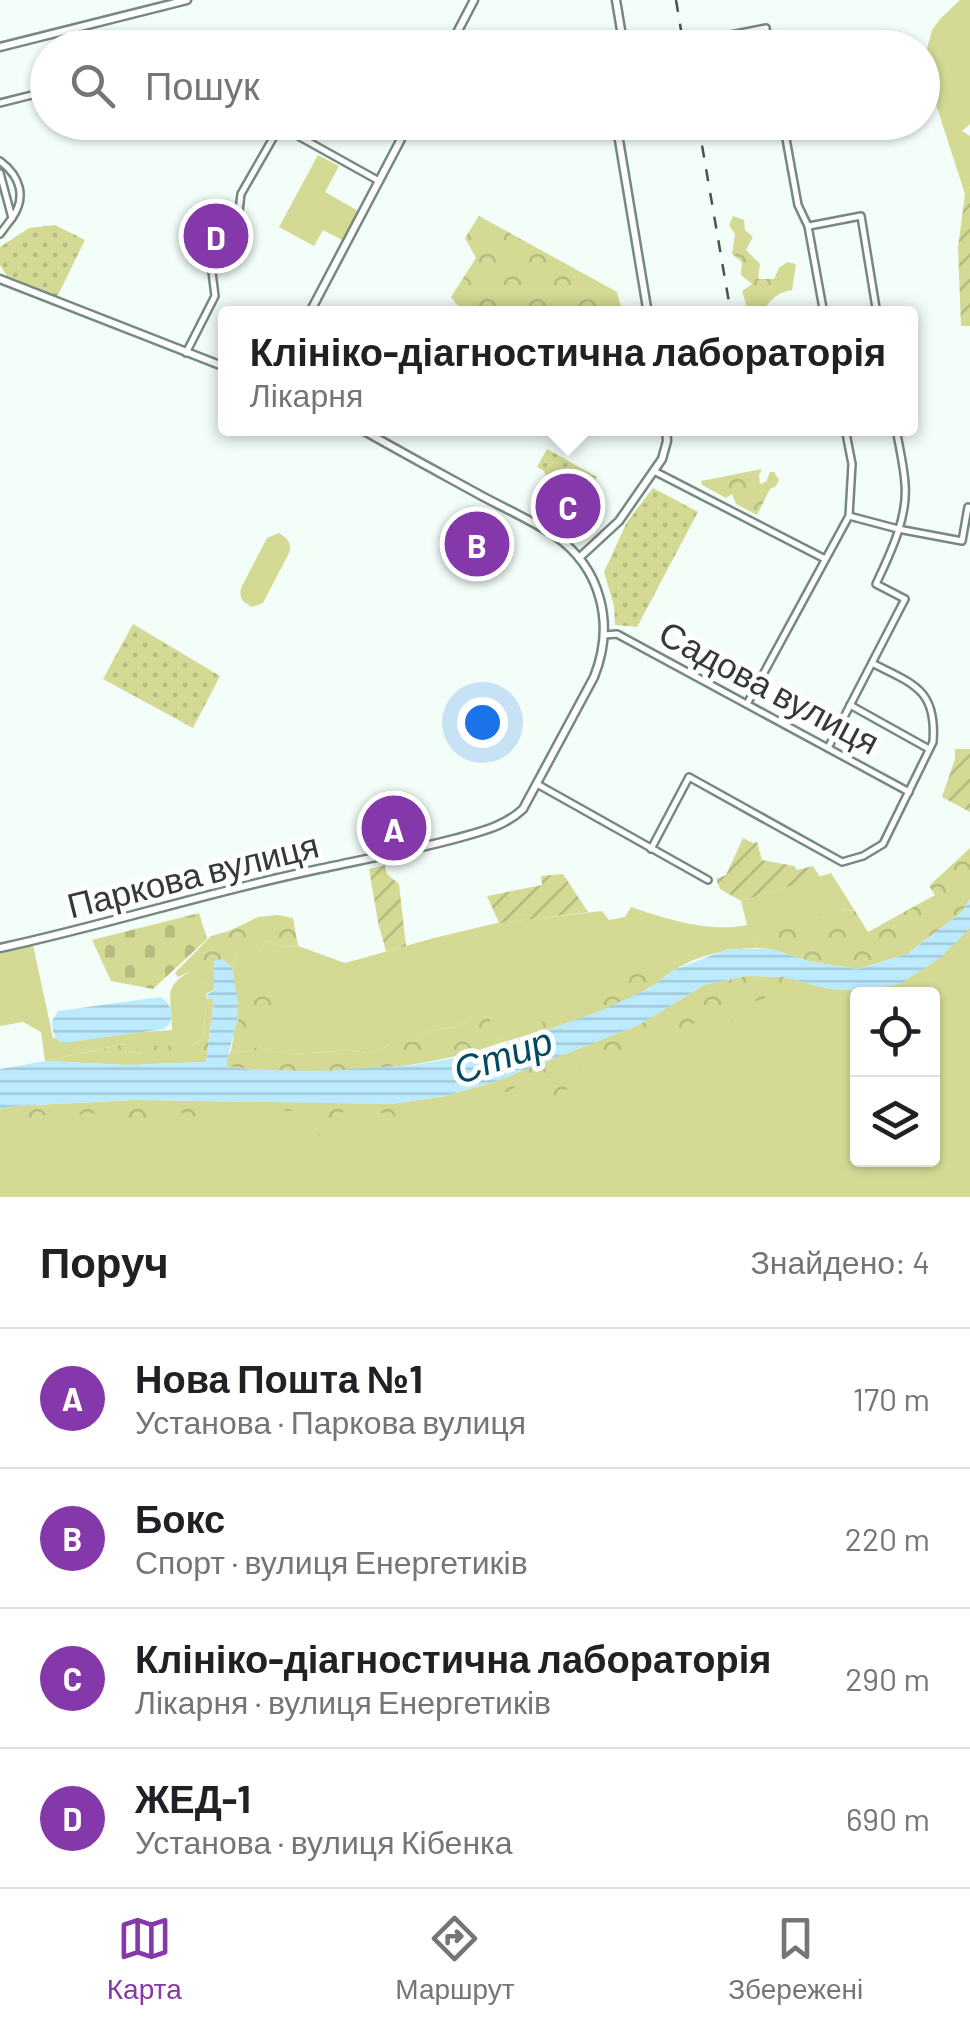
<!DOCTYPE html>
<html lang="uk">
<head>
<meta charset="utf-8">
<style>
  body { margin:0; font-family:Barlow,sans-serif; background:#f2f2f2; color:#202124 }
  .controls { position:absolute; right:30px; bottom:30px; display:grid; overflow:hidden; border-radius:10px; box-shadow:0 2px 8px #0004 }
  .controls button { width:90px; height:90px; display:grid; place-items:center; padding:0; border:0; border-bottom:2px solid #e0e0e0; background:#fff; color:#202124; font:50px sans-serif }
  .you { position:absolute; left:482px; top:722px; width:35px; height:35px; margin:-25px; border:8px solid #fff; border-radius:50%; background:#1a73e8; box-shadow:0 0 0 15px #1a73e833 }
  .badge { display:grid; place-items:center; width:65px; height:65px; border-radius:50%; background:#8538a9; color:#fff; font-size:32px; font-weight:700 }
  .pin { position:absolute; translate:-50% -50%; border:5px solid #fff; box-shadow:0 2px 10px #0006 }
  .popup { position:absolute; left:218px; top:306px; width:700px; height:130px; box-sizing:border-box; display:grid; place-content:center; border-radius:10px; background:#fff; filter:drop-shadow(0 2px 8px #0005); font-size:32px; white-space:nowrap; color:#757577 }
  .popup b { font-size:38px; color:#202124 }
  .popup::after { content:''; position:absolute; left:50%; top:100%; margin-left:-20px; border:20px solid transparent; border-top-color:#fff }
  .list { margin:0; padding:0; list-style:none }
  h2 { display:flex; justify-content:space-between; align-items:center; height:130px; margin:0; padding:0 40px; font-size:42px }
  h2 small { font-size:32px; font-weight:400; color:#757577 }
  .list li { display:grid; grid-template-columns:65px 1fr auto; gap:30px; align-items:center; box-sizing:border-box; height:140px; padding:0 40px; border-top:2px solid #e0e0e0 }
  .list b { display:block; font-size:38px; white-space:nowrap }
  .list p { margin:0; font-size:32px; white-space:nowrap; color:#757577 }
  .list em { font-size:32px; font-style:normal; color:#757577 }
  .icon { flex:none; width:55px; height:55px; fill:none; stroke:currentColor; stroke-width:2; stroke-linecap:round; stroke-linejoin:round }
  .map { position:relative; flex:none; width:970px; height:1197px; overflow:hidden }
  .search { position:absolute; background:#fff; box-shadow:0 2px 8px #0004; left:30px; right:30px; top:30px; height:110px; display:flex; align-items:center; gap:25px; box-sizing:border-box; padding:0 35px; border-radius:55px; color:#757577; font-size:38px }
  .sheet { height:690px; background:#fff }
  nav { display:flex; justify-content:space-around; align-items:center; box-sizing:border-box; height:140px; border-top:2px solid #e0e0e0; background:#fff; font-size:28px; color:#757577 }
  nav a { display:grid; justify-items:center; gap:5px }
  nav .on { color:#8538a9 }
  .map>svg:first-child { display:block }
</style>
</head>
<body>
<div class="map">
<svg width="970" height="1197" viewBox="0 0 970 1197">
  <defs>
    <pattern id="forest-crowns" width="20" height="18" patternUnits="userSpaceOnUse" patternTransform="scale(2.5)"><rect width="20" height="18" fill="#d4d994"/><path d="M2 6a3 3 0 1 1 6 0M12 15a3 3 0 1 1 6 0" fill="none" stroke="#b6bb80"/></pattern>
    <pattern id="cemetery-stones" width="16" height="16" patternUnits="userSpaceOnUse" patternTransform="scale(2.5)"><rect width="16" height="16" fill="#d4d994"/><path d="M2 7V4a2 2 0 0 1 4 0v3zM10 15v-3a2 2 0 0 1 4 0v3z" fill="#b6bb80"/></pattern>
    <pattern id="park-dots" width="8" height="8" patternUnits="userSpaceOnUse" patternTransform="scale(2.5)"><rect width="8" height="8" fill="#d4d994"/><path d="M2 2h.1M6 6h.1" fill="none" stroke="#b6bb80" stroke-width="1.8" stroke-linecap="round"/></pattern>
    <pattern id="garden-furrows" width="10" height="10" patternUnits="userSpaceOnUse" patternTransform="scale(2.5)"><rect width="10" height="10" fill="#d4d994"/><path d="M-1 1l2-2M0 10L10 0M9 11l2-2" fill="none" stroke="#b6bb80"/></pattern>
    <pattern id="water-rules" width="6" height="5" patternUnits="userSpaceOnUse" patternTransform="scale(2.5)"><rect width="6" height="5" fill="#bceafe"/><path d="M0 2.5h6" fill="none" stroke="#a2c9da"/></pattern>
  </defs>
  <rect width="100%" height="100%" fill="#f3fef9"/>
  <g fill="#d4d994" fill-rule="evenodd">
    <path d="M960,0H970V124L962,131L970,136V187L965,194L923,64L932,30L940,19Z"/>
    <path d="M318,155L339,166L325,192L360,212L344,241L323,230L314,246L279,227Z"/>
    <path d="M279,533C287,538 291,542 290,551L263,603L252,607C243,602 239,599 241,588L267,538Z"/>
    <path d="M831,873L855,911L840,909L759,938L755,948C726,949 697,955 673,971C664,976 657,984 647,989C602,1012 549,1030 500,1043L497,1035H480L471,1018L455,1027L431,1030L414,1042H391C387,1046 384,1049 378,1051C366,1056 358,1050 347,1050C318,1052 285,1058 257,1047L246,1052L231,1051L238,1009L232,967L237,953H257L268,941L283,947L298,946L345,963L434,938L497,923L602,911L609,920L625,917L631,907C666,919 710,933 747,925L741,901Z"/>
    <path d="M970,928V1197H0V1109L136,1100L392,1104L445,1096L494,1082L639,1025L704,985L746,976L783,977L830,989L866,990ZM858,994H932V1160H858Z"/>
    <path d="M33,945L53,1038L172,1030C171,991 161,985 201,966V981L214,989L205,995L214,999L206,1006L203,1039L190,1046H148L142,1054L130,1052L125,1044L45,1061L41,1032L23,1022L0,1026V954Z"/>
  </g>
  <g fill="url(#forest-crowns)">
    <path d="M479,216L617,292L621,307L617,314H473L456,304L451,297L476,258L465,238Z"/>
    <path d="M733,216L744,220L745,230L753,237L746,250L760,264L758,279H774L779,268L787,262L796,264L792,290C778,292 771,299 763,311L764,313H745L746,304L742,291L752,284L741,275L742,262L732,254L735,234L729,225Z"/>
    <path d="M762,469L759,475L760,484L766,482L770,472H774L779,480L776,486L770,489L757,515L736,504L732,494L726,498L702,485L701,481Z"/>
    <path d="M970,848V899L962,912L907,954L858,969L812,962L771,949L755,948L759,938L770,929L840,909L855,911L868,932L935,895L929,886Z"/>
    <path d="M278,915L293,918L298,946L283,947L268,941L257,953H237L232,967L222,960L214,989L201,981L200,967L178,977L175,973L211,936L229,931L258,917Z"/>
    <path d="M630,960H639L647,968L651,964L659,968L665,977C629,1003 582,1020 539,1032V1027L543,1021C564,1023 565,1010 575,1001L592,1003L597,989L603,986L613,993L625,982Z"/>
    <path d="M746,976L783,977L796,980L767,990V995L762,1001L753,1000L738,1005V1017L730,1023L724,1019L725,1010C702,1018 680,1031 657,1042L652,1037H644L638,1042L639,1046C631,1050 617,1054 608,1056L603,1054L584,1062L579,1070L568,1073L565,1107L560,1110L552,1098L547,1079H540L530,1085H518L508,1092L499,1091L494,1082L639,1025L705,985Z"/>
    <path d="M258,991L272,993L275,1008L255,1027L257,1040L243,1046L235,1042L239,1020L238,997Z"/>
    <path d="M214,999L206,1062L126,1065L45,1061L126,1044L130,1052L141,1054L148,1046H190L203,1039L206,1006Z"/>
    <path d="M471,1018L489,1019L492,1024L481,1034L497,1035L500,1043C414,1073 318,1076 227,1067V1057L231,1051L245,1052L257,1047C285,1058 318,1052 346,1050C358,1050 366,1056 378,1051C384,1049 387,1046 391,1042H414L431,1030L455,1027Z"/>
    <path d="M136,1100L392,1104L402,1102L395,1116L390,1117L384,1113H378L375,1109C361,1110 349,1108 336,1115L338,1121L331,1124L324,1134L319,1136L318,1132L327,1118L300,1106C293,1113 287,1111 278,1109C260,1110 216,1106 202,1112C197,1114 193,1117 188,1120L181,1112C166,1111 161,1116 149,1121C142,1125 132,1125 125,1128L107,1112L67,1116L51,1114L21,1120L0,1129V1109L15,1106Z"/>
  </g>
  <path fill="url(#cemetery-stones)" d="M199,913L207,939L153,989L111,981L92,940Z"/>
  <g fill="url(#park-dots)">
    <path d="M55,225L85,240L57,297L7,276L0,265V247L29,228Z"/>
    <path d="M547,449L597,477L584,501L547,479L544,471L537,467Z"/>
    <path d="M653,488L698,512L637,627L615,625L614,606L604,572L627,522Z"/>
    <path d="M133,624L220,676L193,728L103,679Z"/>
  </g>
  <g fill="url(#garden-furrows)">
    <path d="M970,187V326H961L958,248L965,194Z"/>
    <path d="M955,749H970V812L942,797L955,759Z"/>
    <path d="M743,838L753,843L757,842L762,860L794,866L797,870L813,866L820,877L741,901L720,889L716,879L726,875Z"/>
    <path d="M385,865L387,874L399,884L406,946L386,951L378,922L369,869Z"/>
    <path d="M563,874L588,912L499,923L487,896L542,885L541,876Z"/>
  </g>
  <g fill="url(#water-rules)">
    <path d="M970,899V928L940,958L900,984L866,990L830,989L783,977L746,976L704,985L639,1025L494,1082L445,1096L392,1104L136,1100L15,1106L0,1109V1069L45,1061L126,1065L206,1062L214,999H207L205,997L214,989V961L222,959L232,967C234,981 238,996 238,1009C238,1028 227,1050 227,1067L260,1070L322,1071L413,1065L461,1057L547,1030L600,1011L650,988L674,970L728,949H771L812,962L858,969L907,954L962,912Z"/>
    <path d="M160,997C173,1003 176,1021 164,1029L64,1043C53,1040 53,1031 52,1021L58,1011Z"/>
  </g>
  <g fill="none" stroke-linecap="round" stroke-linejoin="round">
    <g stroke="#778881" stroke-width="10">
      <g id="minor">
        <path d="M665,48L766,28L769,48"/>
        <path d="M0,103L48,91"/>
        <path d="M273,122L379,181"/>
        <path d="M783,122L798,205L808,226L824,314"/>
        <path d="M0,161C20,176 27,197 12,218"/>
        <path d="M0,173L12,218L0,234"/>
        <path d="M809,226L861,216L877,314"/>
        <path d="M186,353L215,296L212,272L237,228L241,194L280,126"/>
        <path d="M654,471L825,559"/>
        <path d="M849,516L898,529L962,541L968,507L970,508"/>
        <path d="M604,635L617,634L909,792"/>
        <path d="M747,704L849,516L852,464L845,428"/>
        <path d="M850,705L929,749"/>
        <path d="M828,748L905,599L876,584C890,554 908,518 905,484C904,466 899,447 896,428"/>
        <path d="M537,784L708,880"/>
        <path d="M651,849L689,777L842,862L863,856L883,844L933,742C937,689 913,684 872,663"/>
      </g>
    </g>
    <g stroke="#778881" stroke-width="11">
      <g id="tertiary">
        <path d="M616,0L624,48"/>
        <path d="M0,47L187,0"/>
        <path d="M449,48L474,0"/>
        <path d="M616,122L648,314"/>
        <path d="M0,279L225,367"/>
        <path d="M309,314L410,122"/>
        <path d="M579,558L619,521L662,459L667,441L666,428"/>
        <path d="M0,948C102,926 202,894 305,872C355,861 405,852 454,839C479,832 504,827 523,809L594,677C615,625 602,568 554,535C531,520 504,508 480,495C440,473 399,451 359,428"/>
      </g>
    </g>
    <use href="#minor" stroke="#fff" stroke-width="5"/>
    <use href="#tertiary" stroke="#fff" stroke-width="6"/>
    <g stroke="#4a524f" stroke-width="2.5" stroke-dasharray="12 12" stroke-linecap="butt">
      <path d="M676,0L684,48"/>
      <path d="M698,122L731,314"/>
    </g>
  </g>
  <g text-anchor="middle" stroke-width="10" stroke-linejoin="round" paint-order="stroke">
    <g font-size="35" fill="#333a37" stroke="#fff">
      <text transform="translate(769 688) rotate(28)" y="12">Садова вулиця</text>
      <text transform="translate(193 876) rotate(-14)" y="12">Паркова вулиця</text>
    </g>
    <g font-size="38" font-style="italic" fill="#004a60" stroke="#fff">
      <text transform="translate(503 1056) rotate(-19)" y="13">Стир</text>
    </g>
  </g>
</svg>
<div class="controls">
<button><svg class="icon" aria-label="locate" viewBox="0 0 24 24"><circle cx="12" cy="12" r="6"/><path d="M12 2v4M12 18v4M2 12h4M18 12h4"/></svg></button>
<button><svg class="icon" aria-label="layers" viewBox="0 0 24 24"><path d="M12 4l9 5-9 5-9-5zM3 14l9 5 9-5"/></svg></button>
</div>
<div class="you"></div>
<div class="pin badge" style="left:394px;top:828px">A</div>
<div class="pin badge" style="left:477px;top:544px">B</div>
<div class="pin badge" style="left:568px;top:506px">C</div>
<div class="popup"><b>Клініко-діагностична лабораторія</b>Лікарня</div>
<div class="pin badge" style="left:216px;top:236px">D</div>
<div class="search"><svg class="icon" aria-label="search" viewBox="0 0 24 24"><circle cx="10" cy="10" r="6"/><path d="M15 15l6 6"/></svg>Пошук</div>
</div>
<section class="sheet">
<h2>Поруч<small>Знайдено: 4</small></h2>
<ul class="list">
<li><span class="badge">A</span><div><b>Нова Пошта №1</b><p>Установа · Паркова вулиця</p></div><em>170 m</em></li>
<li><span class="badge">B</span><div><b>Бокс</b><p>Спорт · вулиця Енергетиків</p></div><em>220 m</em></li>
<li><span class="badge">C</span><div><b>Клініко-діагностична лабораторія</b><p>Лікарня · вулиця Енергетиків</p></div><em>290 m</em></li>
<li><span class="badge">D</span><div><b>ЖЕД-1</b><p>Установа · вулиця Кібенка</p></div><em>690 m</em></li>
</ul>
</section>
<nav>
<a class="on"><svg class="icon" aria-label="map" viewBox="0 0 24 24"><path d="M3 6l6-2 6 2 6-2v14l-6 2-6-2-6 2zM9 4v14M15 6v14"/></svg>Карта</a>
<a><svg class="icon" aria-label="directions" viewBox="0 0 24 24"><path d="M12 3l9 9-9 9-9-9zM9 14v-3h6M13 9l2 2-2 2"/></svg>Маршрут</a>
<a><svg class="icon" aria-label="saved" viewBox="0 0 24 24"><path d="M7 4h10v16l-5-4-5 4z"/></svg>Збережені</a>
</nav>
</body>
</html>
